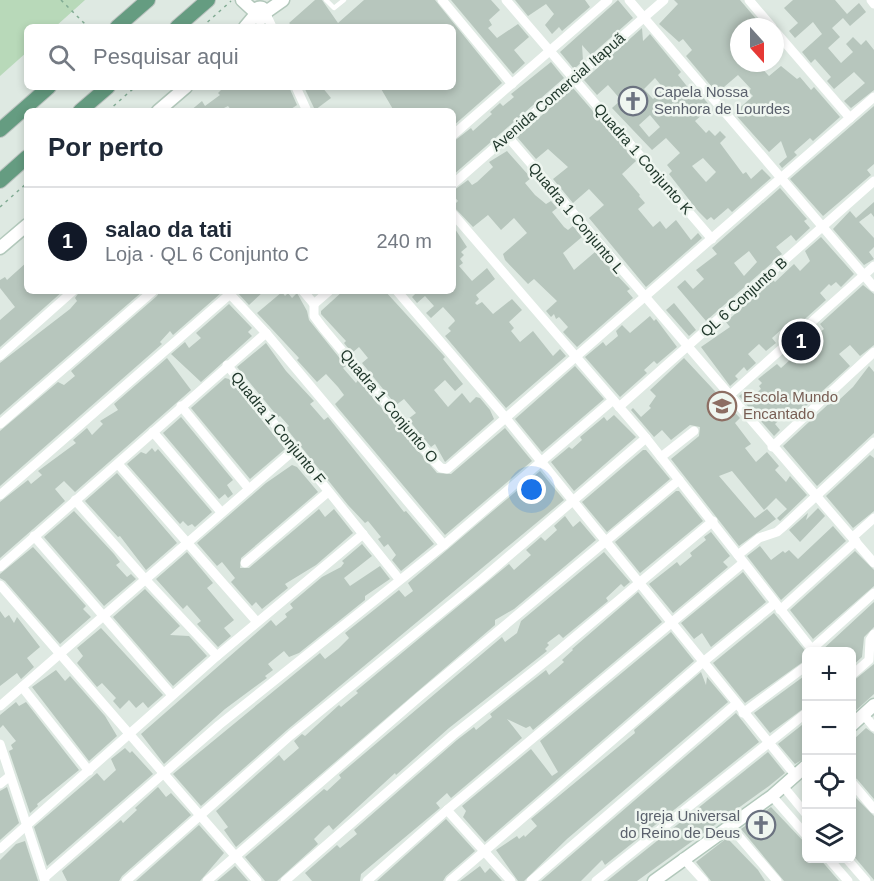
<!DOCTYPE html>
<html lang="pt">
<head>
<meta charset="utf-8">
<style>
  body { margin:0; font-family:Arial,sans-serif; background:#f2f2f3; color:#1f2937 }
  .controls { position:absolute; right:18px; bottom:18px; display:grid; overflow:hidden; border-radius:9px; box-shadow:0 3px 9px #0003 }
  .controls button { width:54px; height:54px; display:grid; place-items:center; padding:0; border:0; border-bottom:2px solid #e0e1e3; background:#fff; color:#1f2937; font:30px sans-serif }
  .compass { position:absolute; left:730px; top:18px; width:54px; height:54px; border-radius:50%; background:#fff; box-shadow:0 3px 9px #0003; rotate:159deg }
  .you { position:absolute; left:532px; top:490px; width:21px; height:21px; margin:-15px; border:4px solid #fff; border-radius:50%; background:#1a73e8; box-shadow:0 0 0 9px #1a73e833 }
  .badge { display:grid; place-items:center; width:39px; height:39px; border-radius:50%; background:#111827; color:#fff; font-size:20px; font-weight:700 }
  .pin { position:absolute; translate:-50% -50%; border:3px solid #fff; box-shadow:0 2px 6px #0006 }
  .list { margin:0; padding:0; list-style:none }
  h2 { display:flex; justify-content:space-between; align-items:center; height:78px; margin:0; padding:0 24px; font-size:26px }
  h2 small { font-size:20px; font-weight:400; color:#747a83 }
  .list li { display:grid; grid-template-columns:39px 1fr auto; gap:18px; align-items:center; box-sizing:border-box; height:108px; padding:0 24px; border-top:2px solid #e0e1e3 }
  .list b { display:block; font-size:22px; white-space:nowrap }
  .list p { margin:0; font-size:20px; white-space:nowrap; color:#747a83 }
  .list em { font-size:20px; font-style:normal; color:#747a83 }
  .icon { flex:none; width:33px; height:33px; fill:none; stroke:currentColor; stroke-width:2; stroke-linecap:round; stroke-linejoin:round }
  .map { position:relative; flex:none; width:874px; height:881px; overflow:hidden }
  .search { position:absolute; background:#fff; box-shadow:0 3px 9px #0003; left:24px; top:24px; width:432px; height:66px; display:flex; align-items:center; gap:15px; box-sizing:border-box; padding:0 21px; border-radius:9px; color:#747a83; font-size:22px }
  .panel { position:absolute; background:#fff; box-shadow:0 3px 9px #0003; left:24px; top:108px; width:432px; height:186px; border-radius:9px }
  .map>svg:first-child { display:block }
</style>
</head>
<body>
<div class="map">
<svg width="874" height="881" viewBox="0 0 874 881">
  <rect width="100%" height="100%" fill="#dee9e2"/>
  <path fill="#b8d9b9" d="M0,0H85L55,27H27V52L0,76Z"/>
  <g fill="#b7c6bd" fill-rule="evenodd">
    <path d="M315,0H322L338,23L364,0H435L502,83L453,126V111H394L380,87H453V27H293L289,23Z"/>
    <path d="M451,0H491L500,10L489,20L492,25L488,28L497,38L518,24L529,37L514,50L525,63L513,74Z"/>
    <path d="M515,0H585L590,7L562,31L559,27L552,34L545,25L554,14L546,4L528,16Z"/>
    <path d="M618,0L633,18L591,55L582,45L583,61L574,69L560,52Z"/>
    <path d="M674,0H740L763,27H739V63H757L769,76L781,66L797,79L800,77L811,90L814,87L840,117L813,141L810,138L794,152L797,155L782,168L779,164L787,157L781,141L769,152L734,113L753,96L748,91L751,89L738,75L717,93L686,56L692,50L683,39L679,42L659,24L678,4Z"/>
    <path d="M793,0H835L847,14L859,3L866,12L850,26L843,18L832,28L840,37L828,48L841,63L853,52L846,44L853,37L861,45L866,40L874,50V90L851,108L844,101L865,83L854,72L834,89L827,81L831,77L815,59L811,63L802,52L822,34L813,22L795,38L789,31L798,23L784,8Z"/>
    <path d="M642,28L643,41L650,34L681,72L678,75L690,90L694,87L711,107L695,121L706,133L709,130L715,136L720,131L726,137L720,143L743,174L746,172L751,179L762,169L771,178L732,212L728,208L714,220L711,217L707,220L698,211L669,174L672,171L667,165L680,153L666,138L652,150L612,108L621,100L608,85L597,95L584,80ZM655,78L664,89L653,99L644,89ZM650,115L660,127L649,137L639,125ZM703,158L716,172L706,182L692,166Z"/>
    <path d="M551,62L564,78L453,175V142L471,128L473,131L492,114L490,112L500,103L503,106L514,97L511,94Z"/>
    <path d="M224,87H289L297,105L288,111H232L228,106L218,111H190L202,101L205,106L220,95L218,93Z"/>
    <path d="M304,87H322L331,98L315,110Z"/>
    <path d="M573,88L636,161L622,174L640,195L639,196L645,203L638,209L653,227L660,221L666,229L676,220L691,240L698,233L702,238L646,287L589,218L604,205L589,189L573,203L553,179L568,167L548,149L536,159L517,137Z"/>
    <path d="M874,106V164L867,170L871,175L823,216L790,179Z"/>
    <path d="M507,151L531,178L525,183L535,195L546,204L551,201L557,208L552,212L564,227L568,230L573,226L580,235L582,237L563,253L574,270L595,252L630,289L627,291L633,298L577,347L563,332L568,327L559,317L556,319L554,314L551,317L546,311L557,301L534,279L528,284L505,260L503,254L527,233L514,218L501,230L488,215L473,227L453,206L458,201L453,195V191L468,180L472,185L477,182L493,167L489,162Z"/>
    <path d="M780,188L807,219L804,221L810,228L796,241L791,235L776,247L782,254L706,321L677,287L685,280L693,289L704,279L696,270L717,254L712,248ZM749,251L757,262L744,276L734,263Z"/>
    <path d="M874,202V217L871,213L859,222L874,238V247L869,252L874,259L864,265L833,229L850,211L856,218Z"/>
    <path d="M453,226L467,247L461,252L464,255L460,259L463,263L459,266L472,281L487,268L495,279L476,295L479,299L475,303L477,305L482,302L493,314L512,299L522,310L509,322L514,328L511,331L520,342L533,331L553,356L560,349L566,356L506,408L445,336L451,331L448,328L455,321L454,319L443,307L431,318L426,313L434,306L425,296L417,303L412,297L418,291H453Z"/>
    <path d="M821,237L854,274L841,287L836,282L831,286L829,284L820,293L826,300L787,335L782,329L772,338L776,343L766,351L759,344L748,354L756,363L747,371L744,367L735,376L738,379L730,386L701,347L730,327L726,322L773,280L775,282L794,264L800,271L810,261L805,251Z"/>
    <path d="M27,262V291H63L0,347V320L15,307L0,288V280L5,277L7,280Z"/>
    <path d="M863,285L874,294V345L860,356L850,345L839,354L850,366L796,415L791,409L775,424L780,430L774,436L739,396L744,392L750,398L761,389L759,386L762,383L758,379L777,364L781,368L791,359L787,354L801,340L806,345L814,337L824,329L820,324Z"/>
    <path d="M80,291H143L0,415V363L70,309L77,301L75,298Z"/>
    <path d="M160,291H220L221,293L173,335L170,331L160,342L162,344L0,486V431L58,382L64,385L75,376L71,371L157,296Z"/>
    <path d="M236,291H264L249,305Z"/>
    <path d="M343,291H385L445,357L443,359L463,384L455,391L445,380L434,390L448,407L462,393L470,403L476,397L480,398L490,410L494,419L445,462L435,444L431,447L408,419L416,413L404,399L396,405L362,363L368,358L359,347L352,353L344,343L346,341L321,314V311Z"/>
    <path d="M282,292L285,296L288,293L292,298L297,293L307,311L309,320L346,366L343,368L356,383L358,380L437,473L451,474L505,428L532,461L445,535L338,408L335,404L344,395L338,387L326,374L317,382L297,360L299,358L257,313Z"/>
    <path d="M674,303L696,330L689,336L666,310Z"/>
    <path d="M229,304L252,328L248,332L252,336L201,382L171,354L185,342L189,348L201,338L196,333Z"/>
    <path d="M650,316L654,321L656,319L677,347L657,364L654,361L644,370L647,373L620,397L585,357L603,342L606,346L618,336L616,331L622,325L630,333Z"/>
    <path d="M266,343L286,371L314,401L310,404L324,420L328,417L404,512L406,511L434,544L401,571L392,560L396,555L388,544L384,547L378,539L381,537L368,521L365,523L348,505L286,428L289,426L280,416L278,417L237,367Z"/>
    <path d="M167,358L191,390L75,492L64,481L55,489L65,501L0,558V502L28,480L31,484L42,475L38,471L76,443L73,440L87,428L92,435L103,424L100,421L118,410L114,404Z"/>
    <path d="M684,358L740,418L735,423L751,444L745,448L756,462L767,452L779,466L775,470L786,482L790,476L807,495L780,521L777,518L787,509L776,498L764,510L732,471L719,476L755,518L767,509L776,519L739,546L671,459L699,436L700,427L690,425L671,440L662,430L654,437L631,410L633,408L641,417L651,408L649,406L656,396L650,390Z"/>
    <path d="M575,366L604,399L542,452L515,419Z"/>
    <path d="M869,366L874,372V433L817,486L783,446L835,398L838,401L853,387Z"/>
    <path d="M225,378L229,379L285,449L250,479L191,408Z"/>
    <path d="M614,415L636,437L574,491L551,462L569,447L572,449L582,440L580,437L604,417L607,421Z"/>
    <path d="M181,417L233,480L227,485L233,494L228,498L225,494L219,499L163,433Z"/>
    <path d="M152,448L155,452L158,449L212,512L195,527L192,524L188,526L183,521L180,524L127,464L141,452L146,454Z"/>
    <path d="M643,450H646L670,479L607,532L582,502Z"/>
    <path d="M870,455L874,458V511L853,528L826,496Z"/>
    <path d="M292,465L297,467L318,492L241,558L240,568H249L319,509L325,517L334,509L353,533L316,565L285,584L288,588L262,609L256,602L252,606L231,582L235,578L222,562L217,566L197,543L266,483Z"/>
    <path d="M540,471L564,500L287,730L201,806L173,774L320,653L325,659L338,649L349,638L345,633L399,590L405,597L413,591L408,583Z"/>
    <path d="M117,473L177,543L146,570L120,536L118,537L85,501Z"/>
    <path d="M676,491H679L703,521L640,573L615,542Z"/>
    <path d="M818,508L825,516L800,542L789,530L808,513L806,520Z"/>
    <path d="M74,511L114,554L120,562L116,565L127,577L131,574L136,579L104,606L44,537Z"/>
    <path d="M565,516L573,527L580,521L596,540L514,609L495,620V625L236,847L224,830L228,827L216,811L279,755L284,761L299,748L294,741L302,734L305,736L339,705L341,707L353,697L358,693L356,691L509,564L514,570L531,555L526,550L541,537L545,541L557,530L554,526Z"/>
    <path d="M833,526L846,541L781,600L747,556L760,546L771,560L783,551L785,553L789,550L798,559Z"/>
    <path d="M711,532L730,556L723,562L728,567L673,613L649,584L677,562L680,566L692,556L690,553L706,540L704,537Z"/>
    <path d="M362,544L372,556L344,578L350,586L380,566L390,579L365,596V600L299,653L289,657L284,651L268,664L273,670L265,676L267,678L225,709L164,764L141,734L271,620L276,626L287,617L285,614L293,608L290,604L322,577L341,567L344,563L342,561Z"/>
    <path d="M33,547L86,606L83,609L91,617L60,644L5,581L0,578V574Z"/>
    <path d="M855,551L874,570V586L813,639L790,610Z"/>
    <path d="M187,552L213,583L207,588L234,620L224,628L231,636L218,647L197,624L201,621L187,605L183,609L156,579Z"/>
    <path d="M604,552L630,582L624,587L621,584L606,598L608,601L563,638L559,634L547,643L549,645L545,649L547,651L449,728L396,775L395,773L333,830L329,825L325,828L314,839L318,844L277,881H265L245,857L324,789L327,791L341,778L339,775L502,637L505,642L517,633L521,621Z"/>
    <path d="M743,572L766,602L711,647L702,633L694,639L681,623Z"/>
    <path d="M145,589L180,626L170,635L189,636L207,656L173,686L113,617Z"/>
    <path d="M638,592L662,622L533,730L530,726L526,728L507,719L522,738L451,798L447,793L436,803L440,808L361,874L360,881H312L305,873L337,845L340,848L357,834L354,830L457,740L474,727L476,730L492,717L490,714L546,670L549,675L564,662L562,660L573,650L572,649Z"/>
    <path d="M874,602V627L864,637L862,657L852,666V651H821Z"/>
    <path d="M0,611L5,618L9,615L14,623L17,617L40,647L27,658L34,667L21,679L17,673L0,686Z"/>
    <path d="M774,613L807,653V659L745,703L713,663Z"/>
    <path d="M101,628L163,695L148,708L143,702L136,708L129,700L120,709L113,701L116,698L102,683L97,687L77,663L83,656L77,648Z"/>
    <path d="M671,632L694,661L485,842L463,817L466,811L462,806L531,749L552,776L558,772L540,741Z"/>
    <path d="M874,664V694L852,714V682Z"/>
    <path d="M56,670L65,681L70,676L105,716L117,736L89,761L32,687Z"/>
    <path d="M701,672L706,685L707,677L728,702L567,839L524,881H518L496,850L517,836L519,839L524,835L525,837L537,826L531,819L635,733L634,730Z"/>
    <path d="M807,674V706L770,733L754,713Z"/>
    <path d="M16,702L19,706L26,702L79,770L37,804L38,806L30,813L9,751L13,749L11,745L16,741L3,725L0,728V715Z"/>
    <path d="M736,713L759,742L605,865L602,860L581,881H541Z"/>
    <path d="M807,721V757L795,764L778,744Z"/>
    <path d="M866,728L874,734V799L857,779L852,776V741Z"/>
    <path d="M125,748L130,753L132,751L153,774L47,866L34,827L97,773L104,781L116,770L111,759Z"/>
    <path d="M768,752L785,773L769,786L637,881H607Z"/>
    <path d="M7,787L19,823L0,840V791Z"/>
    <path d="M158,787L166,797L171,793L191,815L122,876L119,881H67L62,871L121,820L123,823L137,810L135,808Z"/>
    <path d="M853,795L874,816V880L852,854Z"/>
    <path d="M771,807L807,845V858H819L839,881H784L741,829Z"/>
    <path d="M446,819L475,851L446,876L443,881H377Z"/>
    <path d="M199,825L224,853L200,881H136Z"/>
    <path d="M727,838L758,870L765,881H711L696,862Z"/>
    <path d="M25,841L38,881H0V860L16,844Z"/>
    <path d="M235,866L248,881H217Z"/>
    <path d="M480,866L485,873L490,868L502,881H460Z"/>
  </g>
  <g fill="none" stroke-linecap="round" stroke-linejoin="round">
    <g stroke="#b2c8bb" stroke-width="15">
      <g id="secondary">
        <path d="M242,0L255,12"/>
        <circle cx="260" cy="13" r="5.5"/>
        <path d="M266,12L283,0"/>
        <path d="M245,27L255,15"/>
        <path d="M158,111L186,87"/>
        <path d="M0,248L27,225"/>
        <path d="M852,725L874,705"/>
        <path d="M654,881L772,796L806,766"/>
      </g>
    </g>
    <g stroke="#bcc3c0" stroke-width="16">
      <g id="primary">
        <path d="M117,27L148,0"/>
        <path d="M177,27L208,0"/>
        <path d="M80,111L108,87"/>
        <path d="M0,130L49,87"/>
        <path d="M0,181L27,157"/>
      </g>
    </g>
    <g stroke="#81ab93" stroke-width="1.5" stroke-dasharray="3 4.5" stroke-linecap="butt">
      <path d="M61,0L88,27"/>
      <path d="M202,27L231,1"/>
      <path d="M108,111L135,87"/>
      <path d="M0,207L27,183"/>
    </g>
    <path stroke="#fff" stroke-width="4.5" d="M326,0L334,8L344,0"/>
    <g stroke="#fff" stroke-width="9">
      <path d="M442,0L512,84"/>
      <path d="M506,0L712,239"/>
      <path d="M629,0L874,287"/>
      <path d="M749,0L772,27"/>
      <path d="M871,0L874,4"/>
      <path d="M266,14L272,27"/>
      <path d="M775,31L850,118"/>
      <path d="M296,87L307,111"/>
      <path d="M453,135L608,0"/>
      <path d="M508,137L874,563"/>
      <path d="M453,184L664,0"/>
      <path d="M453,214L646,438L814,652"/>
      <path d="M227,291L266,333L444,545"/>
      <path d="M303,291L314,304"/>
      <path d="M397,291L505,417L796,776"/>
      <path d="M314,304V316L323,328L434,461L441,468L447,469L874,97"/>
      <path d="M314,304L329,291"/>
      <path d="M0,356L73,291"/>
      <path d="M227,365L399,579"/>
      <path d="M729,396L874,266"/>
      <path d="M181,406L249,489"/>
      <path d="M619,407L874,181"/>
      <path d="M0,424L153,291"/>
      <path d="M153,432L221,512"/>
      <path d="M772,447L874,352"/>
      <path d="M661,457L694,431"/>
      <path d="M118,464L257,622"/>
      <path d="M0,495L230,294"/>
      <path d="M75,500L145,579L217,656"/>
      <path d="M34,536L172,695"/>
      <path d="M854,536L874,518"/>
      <path d="M738,555L759,538L777,532L784,526L874,442"/>
      <path d="M245,563L328,492"/>
      <path d="M0,567L266,333"/>
      <path d="M0,585L257,881"/>
      <path d="M780,610L856,541"/>
      <path d="M812,649L874,593"/>
      <path d="M852,675L869,660L870,640L874,634"/>
      <path d="M22,687L89,771"/>
      <path d="M0,706L294,450"/>
      <path d="M743,713L806,666"/>
      <path d="M863,714L874,727"/>
      <path d="M0,744L45,881"/>
      <path d="M852,783L874,809"/>
      <path d="M0,784L10,776"/>
      <path d="M783,786L806,814"/>
      <path d="M772,796L806,835"/>
      <path d="M447,810L511,881"/>
      <path d="M729,825L777,881"/>
      <path d="M0,849L217,656L363,534"/>
      <path d="M683,858L704,881"/>
      <path d="M828,858L848,881"/>
      <path d="M846,858L866,881"/>
      <path d="M44,878L219,725L444,545L613,400"/>
      <path d="M126,881L291,735L482,579L646,438"/>
      <path d="M207,881L419,697L679,480"/>
      <path d="M285,881L453,735L551,657L713,521"/>
      <path d="M367,881L447,810L743,563"/>
      <path d="M450,881L703,662L774,604"/>
      <path d="M531,881L736,704"/>
      <path d="M596,881L806,713"/>
    </g>
    <use href="#secondary" stroke="#fff" stroke-width="12"/>
    <use href="#primary" stroke="#659c81" stroke-width="14"/>
  </g>
  <defs>
    <g id="church-ring" transform="scale(1.5)"><circle r="9.5" fill="#eff6f0" stroke="#6b7280" stroke-width="1.5"/><path d="M-1.2-6h2.4v3.5h3.3v2.4h-3.3V6h-2.4V-.1h-3.3v-2.4h3.3Z" fill="#6b7280"/></g>
    <g id="school-ring" transform="scale(1.5)"><circle r="9.5" fill="#eff6f0" stroke="#8d6e63" stroke-width="1.5"/><path d="M0-5L7-2L0 1L-7-2ZM-4 1L0 2.5L4 1V4Q0 6-4 4Z" fill="#8d6e63"/></g>
  </defs>
  <g fill-rule="evenodd">
    <use href="#church-ring" x="633" y="101"/>
    <use href="#school-ring" x="722" y="406"/>
    <use href="#church-ring" x="761" y="825"/>
  </g>
  <g text-anchor="middle" stroke-width="5" stroke-linejoin="round" paint-order="stroke">
    <g font-size="15" fill="#21382c" stroke="#eff6f0">
      <text transform="translate(558 92) rotate(-41)" y="5">Avenida Comercial Itapuã</text>
      <text transform="translate(643 159) rotate(49)" y="5">Quadra 1 Conjunto K</text>
      <text transform="translate(576 218) rotate(50)" y="5">Quadra 1 Conjunto L</text>
      <text transform="translate(744 297) rotate(-42)" y="5">QL 6 Conjunto B</text>
      <text transform="translate(389 406) rotate(50)" y="5">Quadra 1 Conjunto O</text>
      <text transform="translate(278 428) rotate(51)" y="5">Quadra 1 Conjunto F</text>
    </g>
    <g font-size="15" fill="#5b616d" stroke="#eff6f0" text-anchor="start">
      <text x="654" y="97">Capela Nossa<tspan x="654" dy="17">Senhora de Lourdes</tspan></text>
      <text x="740" y="821" text-anchor="end">Igreja Universal<tspan x="740" dy="17">do Reino de Deus</tspan></text>
    </g>
    <g font-size="15" fill="#785e54" stroke="#eff6f0" text-anchor="start">
      <text x="743" y="402">Escola Mundo<tspan x="743" dy="17">Encantado</tspan></text>
    </g>
  </g>
</svg>
<div class="controls">
<button>+</button>
<button>−</button>
<button><svg class="icon" aria-label="locate" viewBox="0 0 24 24"><circle cx="12" cy="12" r="6"/><path d="M12 2v4M12 18v4M2 12h4M18 12h4"/></svg></button>
<button><svg class="icon" aria-label="layers" viewBox="0 0 24 24"><path d="M12 4l9 5-9 5-9-5zM3 14l9 5 9-5"/></svg></button>
</div>
<svg class="compass" viewBox="-18 -18 36 36"><path d="M0-13l5 13h-10z" fill="#e53935"/><path d="M0 13l5-13h-10z" fill="#747a83"/></svg>
<div class="you"></div>
<div class="pin badge" style="left:801px;top:341px">1</div>
<div class="search"><svg class="icon" aria-label="search" viewBox="0 0 24 24"><circle cx="10" cy="10" r="6"/><path d="M15 15l6 6"/></svg>Pesquisar aqui</div>
<section class="panel">
<h2>Por perto<small></small></h2>
<ul class="list">
<li><span class="badge">1</span><div><b>salao da tati</b><p>Loja · QL 6 Conjunto C</p></div><em>240 m</em></li>
</ul>
</section>
</div>
</body>
</html>
